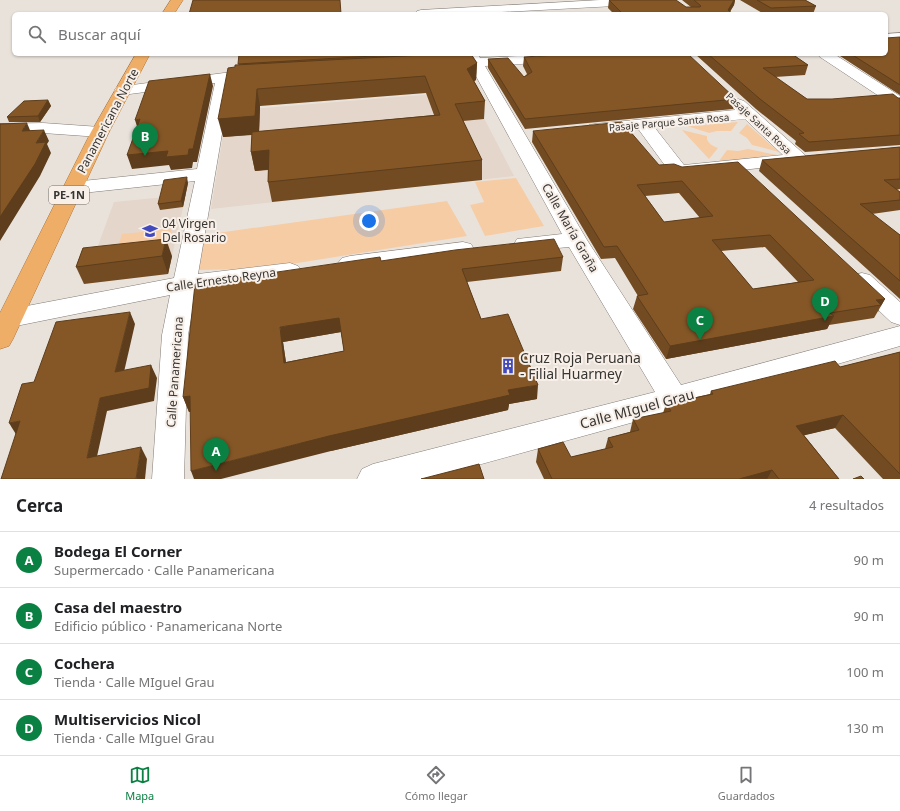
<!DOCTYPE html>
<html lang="es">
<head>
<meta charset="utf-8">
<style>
  body { margin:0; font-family:"Noto Sans",sans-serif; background:#f2f2f2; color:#202124 }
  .you { position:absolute; left:369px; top:221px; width:14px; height:14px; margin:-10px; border:3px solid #fff; border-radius:50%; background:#1a73e8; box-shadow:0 0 0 6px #1a73e833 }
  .badge { display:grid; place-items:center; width:26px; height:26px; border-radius:50%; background:#0b8043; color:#fff; font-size:13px; font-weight:700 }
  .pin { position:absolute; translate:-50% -33px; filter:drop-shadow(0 1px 2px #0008) }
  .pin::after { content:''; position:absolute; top:21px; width:14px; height:12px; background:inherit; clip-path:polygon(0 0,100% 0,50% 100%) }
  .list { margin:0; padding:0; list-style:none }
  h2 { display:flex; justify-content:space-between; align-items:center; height:52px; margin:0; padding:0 16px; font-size:17px }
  h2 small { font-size:13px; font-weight:400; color:#757577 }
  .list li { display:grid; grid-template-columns:26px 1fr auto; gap:12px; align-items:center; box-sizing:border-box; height:56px; padding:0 16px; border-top:1px solid #e0e0e0 }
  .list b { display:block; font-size:15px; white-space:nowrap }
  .list p { margin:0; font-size:13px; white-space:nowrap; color:#757577 }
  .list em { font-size:13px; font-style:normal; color:#757577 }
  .icon { flex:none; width:22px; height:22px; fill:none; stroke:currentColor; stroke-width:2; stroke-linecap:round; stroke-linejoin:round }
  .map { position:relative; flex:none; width:900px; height:479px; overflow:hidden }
  .search { position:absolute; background:#fff; box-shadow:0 1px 3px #0004; left:12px; right:12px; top:12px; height:44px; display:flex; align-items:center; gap:10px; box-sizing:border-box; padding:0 14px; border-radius:6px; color:#757577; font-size:15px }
  .sheet { height:276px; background:#fff }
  nav { display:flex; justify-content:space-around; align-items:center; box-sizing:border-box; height:56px; border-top:1px solid #e0e0e0; background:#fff; font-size:11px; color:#757577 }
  nav a { display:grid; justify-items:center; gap:2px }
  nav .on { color:#0b8043 }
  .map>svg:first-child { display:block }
</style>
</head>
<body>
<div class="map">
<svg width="900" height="479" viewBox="0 0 900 479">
  <rect width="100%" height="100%" fill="#e9e2db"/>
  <g fill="#e4d6ca">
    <path d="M470,91L514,176L211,209L227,111Z"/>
    <path d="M186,195L168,273L84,284L114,202Z"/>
  </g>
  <g fill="#f6cca5">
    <path d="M738,122L731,131H717L709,133L687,126Z"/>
    <path d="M747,124L779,152L752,145L747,138L739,133Z"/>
    <path d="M682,130L707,136C706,143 713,146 718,148L709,159Z"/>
    <path d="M748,149L777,155L719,161L727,150L738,151Z"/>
    <path d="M516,178L544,226L485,236L470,205L484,202L475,182Z"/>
    <path d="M447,201L467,236L260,269L194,270L203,235Z"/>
    <path d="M172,229L167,252L114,258L122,234Z"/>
  </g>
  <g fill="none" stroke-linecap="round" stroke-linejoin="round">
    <g stroke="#837c76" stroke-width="1">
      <g id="minor">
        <path d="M600,0H677L675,2L671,3L465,14H415L417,11L421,10Z"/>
        <path d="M900,33V41L886,42V34Z"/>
        <path d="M464,54H478L480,58L555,54L559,55L561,58L559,61L554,62L485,66L587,240L681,385L900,326V346L674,411L427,479H357L362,469L373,464L655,392L569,247L525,251L517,249L514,244L517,239L562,234L471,67L446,68L441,67L439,64L441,61L467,59Z"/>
        <path d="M818,54H834L900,96V108L894,106L820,57Z"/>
        <path d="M256,72L261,73L263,76L261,79L231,81L198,274L290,263L298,266L302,271L298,276L290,279L196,291L188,335L184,479H152L162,335L170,295L11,327L2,324C0,320 0,316 2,312L11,309L174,278L195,181L73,194L66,192L63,188L66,184L73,182L197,169L215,83L122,95L117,93L114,90L117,87L224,73Z"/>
        <path d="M738,99L744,101L805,155L807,159L805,163L679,177L672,175L639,130L595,134L589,133L586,129L589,125L595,124L735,110L730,104L732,101ZM745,119L783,155L684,165L655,128Z"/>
        <path d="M43,123L100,127L106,128L109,132L106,136L100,137L43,133L0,134V124Z"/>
        <path d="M463,242L471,244L474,249L471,254L350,270L342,268L338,263L342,258L350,256Z"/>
        <path d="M862,273L870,275L900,302V325L891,322L854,287L850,281L854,275Z"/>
      </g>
    </g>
    <g stroke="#ab763d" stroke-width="1">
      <g id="trunk">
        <path d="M171,0H183L174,14H162Z"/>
        <path d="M136,54H150L109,132L13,339L9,346L0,349V313L91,132Z"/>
      </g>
    </g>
    <use href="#minor" fill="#fff" fill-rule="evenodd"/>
    <use href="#trunk" fill="#eeae68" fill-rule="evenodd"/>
  </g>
  <g fill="#724b22" fill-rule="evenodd">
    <path d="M609,0L686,7H691L682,0H735L734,5L730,12L733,14H614L608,8Z"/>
    <path d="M740,0H805L816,6L813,14H764Z"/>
    <path d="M900,37V95L837,54H886Z"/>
    <path d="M239,54H471L477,63L476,80L474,81L485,101L484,119L463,121L482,160V180L272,202L268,182V170L255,171L251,152L252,135L223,137L235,67L239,65ZM426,93L434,115L259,132L260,106Z"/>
    <path d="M479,54H498V56H481Z"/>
    <path d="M695,54H792L808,65L805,75L775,77L807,99H832L900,98V145L805,152L795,144L796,141L756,109Z"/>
    <path d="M524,57L736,99L733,109L525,129L488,68V59L524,77L527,74L523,66Z"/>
    <path d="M48,100L51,106L40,122H9L7,117Z"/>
    <path d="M533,131L659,165L885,299L874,318L829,325L827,329L666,359L633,309L637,296H638L615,258L601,259L532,142ZM679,193L700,218L664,222L645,196ZM765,247L798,282L753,289L721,251Z"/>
    <path d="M900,147V189L896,190L900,192V210L872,214L900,235V299L759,171L762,160Z"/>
    <path d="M188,183L183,207L160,210L158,204Z"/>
    <path d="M83,248L172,256L168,274L84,284L76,267Z"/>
    <path d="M563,257L561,271L467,282L481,319L537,399L509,404L508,410L331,451L190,412H189L183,397L381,261ZM341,332L344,351L286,362L283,342Z"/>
    <path d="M900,352V479H883L835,428L804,435L839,479H544L536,462L538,449L571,457L605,449L608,438L630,432L633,419L663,413L666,404L710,394L711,391L840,367Z"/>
  </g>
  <g fill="#5d3d1b">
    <path d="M734,0H735L734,5L728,14V10Z"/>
    <path d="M477,63L476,80L467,85V69Z"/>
    <path d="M210,74L213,86L197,162H193L192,168L171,170L169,165L132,169L127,155Z"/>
    <path d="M257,89L260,106L259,134L223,137L218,119Z"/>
    <path d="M48,100L51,106L40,122L38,116Z"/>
    <path d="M140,119L139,133L135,120Z"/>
    <path d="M27,123L32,135L22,131Z"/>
    <path d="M44,130L49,141L47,144L51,153L40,176L0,241V217L36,143Z"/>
    <path d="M269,150L272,169L255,171L251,152Z"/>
    <path d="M187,177L188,183L183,207L181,201Z"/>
    <path d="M166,239L172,256L168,274L162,256Z"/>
    <path d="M885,299L878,311V312L881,305L876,300Z"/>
    <path d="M130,312L135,324L121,385L115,372Z"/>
    <path d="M834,316L827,329L666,359L670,346Z"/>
    <path d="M339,318L341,332L283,342L288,377L284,363L280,327Z"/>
    <path d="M151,365L157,378L154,401L107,411L94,470L87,458L100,398Z"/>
    <path d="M538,385L537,399L509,404L508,410L331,451L221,479H194L191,471L508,390Z"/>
    <path d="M190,396L196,411L189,412L183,397Z"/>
    <path d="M843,415L835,428L789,439L796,426Z"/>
    <path d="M20,421L17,436L9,423Z"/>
    <path d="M141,447L147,459L145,479H136Z"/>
    <path d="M772,470L767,479H739Z"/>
  </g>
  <g fill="#855727" stroke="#5d3d1b" fill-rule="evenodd">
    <path d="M193,0H340L341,14H189Z"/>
    <path d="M609,0H676L686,7H700L701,6L694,0H734L728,10L733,14H623Z"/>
    <path d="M757,0H805L816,6L771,8Z"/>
    <path d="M900,37V85L851,54H886V38Z"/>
    <path d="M239,54H407L238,64Z"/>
    <path d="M441,54H471L477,63L467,69L485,101L455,104L482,160L268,182L269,150L251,152L252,132L440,115L425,76L257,89L255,116L218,119L228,68L235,67V65Z"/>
    <path d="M572,54H688L736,99L525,119L488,59L508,58L524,77L532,72L524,57Z"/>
    <path d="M708,54H792L808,65L763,68L807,99H832L893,94L898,98H900V135L809,142L799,134L804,133L760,99Z"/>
    <path d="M210,74L193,149H189L188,155L166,157L168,151L127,155L140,119L135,120L149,81Z"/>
    <path d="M48,100L38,116L7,117L24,101Z"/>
    <path d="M622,122L659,165L674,164L682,167L738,162L885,299L876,300L881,305L830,313L834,316L670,346L637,296L648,294L632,269L617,246L604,247L533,131ZM682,181L713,216L664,222L637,185ZM770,235L814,280L753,289L712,240Z"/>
    <path d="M27,123L22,131L44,130L36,143L46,142L35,164L0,217V124Z"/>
    <path d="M900,147V179L884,180L900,192V200L860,204L900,235V281L762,160Z"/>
    <path d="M187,177L181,201L158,204L164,180Z"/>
    <path d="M166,239L162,256L76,267L83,248Z"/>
    <path d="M554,239L563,257L462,269L481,319L508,314L538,385L508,390L510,395L329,436L191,471L190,396L183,397L195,284L380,257L381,261L455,250ZM339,318L344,351L284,363L280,327Z"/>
    <path d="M130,312L115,372L151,365L149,388L100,398L87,458L141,447L136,479H1L20,421L9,423L22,384L34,382L56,322Z"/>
    <path d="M900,352V474L843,415L796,426L839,479H779L772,470L739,479H552L538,449L563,442L571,457L613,447L608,438L639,430L633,419L671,411L666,404L713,394L711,391L835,361L840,367Z"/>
    <path d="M479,464L484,479H421Z"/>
    <path d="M861,476L864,479H853Z"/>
  </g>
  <defs>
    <g id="school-bare" transform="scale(1.2)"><path d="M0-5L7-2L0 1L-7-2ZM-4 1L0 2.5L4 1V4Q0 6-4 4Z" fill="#4249be" stroke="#f7efe8" stroke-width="2.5" paint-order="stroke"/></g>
    <g id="building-bare" transform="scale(1.2)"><path d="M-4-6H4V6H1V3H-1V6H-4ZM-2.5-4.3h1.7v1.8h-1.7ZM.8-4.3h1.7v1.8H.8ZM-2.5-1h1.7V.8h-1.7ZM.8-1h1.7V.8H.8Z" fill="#4249be" stroke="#f7efe8" stroke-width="2.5" paint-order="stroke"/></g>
  </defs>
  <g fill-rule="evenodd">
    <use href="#school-bare" x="150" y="231"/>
    <use href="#building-bare" x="508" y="366"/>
  </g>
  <g text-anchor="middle" stroke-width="4" stroke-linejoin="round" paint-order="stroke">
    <g font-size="10" fill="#383633" stroke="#f7efe8">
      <text transform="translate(669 122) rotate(-5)" y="4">Pasaje Parque Santa Rosa</text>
      <text transform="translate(759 123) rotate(43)" y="4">Pasaje Santa Rosa</text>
    </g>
    <rect fill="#f7efe8" stroke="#716e69" stroke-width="1" x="49" y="186" width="40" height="18" rx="3"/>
    <g font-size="11" font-weight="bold" fill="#383633">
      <text x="69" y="199">PE-1N</text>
    </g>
    <g font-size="12" fill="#383633" stroke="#f7efe8">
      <text transform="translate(108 121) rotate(-62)" y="4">Panamericana Norte</text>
      <text transform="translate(570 228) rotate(60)" y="4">Calle María Graña</text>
      <text transform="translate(221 280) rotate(-8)" y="4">Calle Ernesto Reyna</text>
      <text transform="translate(175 372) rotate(-86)" y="4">Calle Panamericana</text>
    </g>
    <g font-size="12" fill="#383633" stroke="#f7efe8" text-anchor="start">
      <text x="162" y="228">04 Virgen<tspan x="162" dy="14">Del Rosario</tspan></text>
    </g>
    <g font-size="14" fill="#383633" stroke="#f7efe8" text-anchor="start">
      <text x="520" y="363">Cruz Roja Peruana<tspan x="520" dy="16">- Filial Huarmey</tspan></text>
    </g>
    <g font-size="14" fill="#383633" stroke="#f7efe8">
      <text transform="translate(637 409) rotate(-15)" y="5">Calle MIguel Grau</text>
    </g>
  </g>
</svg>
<div class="you"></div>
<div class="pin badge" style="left:216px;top:471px">A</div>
<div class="pin badge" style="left:145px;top:156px">B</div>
<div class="pin badge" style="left:700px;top:340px">C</div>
<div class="pin badge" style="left:825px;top:321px">D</div>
<div class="search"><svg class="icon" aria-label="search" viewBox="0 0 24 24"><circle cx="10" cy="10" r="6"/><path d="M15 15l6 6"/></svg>Buscar aquí</div>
</div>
<section class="sheet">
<h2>Cerca<small>4 resultados</small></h2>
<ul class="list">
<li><span class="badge">A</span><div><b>Bodega El Corner</b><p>Supermercado · Calle Panamericana</p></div><em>90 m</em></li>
<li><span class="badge">B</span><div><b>Casa del maestro</b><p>Edificio público · Panamericana Norte</p></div><em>90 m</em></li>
<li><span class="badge">C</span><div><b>Cochera</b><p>Tienda · Calle MIguel Grau</p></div><em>100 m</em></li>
<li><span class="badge">D</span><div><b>Multiservicios Nicol</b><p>Tienda · Calle MIguel Grau</p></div><em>130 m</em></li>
</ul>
</section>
<nav>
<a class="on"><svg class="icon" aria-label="map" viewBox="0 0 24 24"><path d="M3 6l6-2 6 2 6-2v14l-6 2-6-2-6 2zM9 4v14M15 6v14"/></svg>Mapa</a>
<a><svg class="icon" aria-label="directions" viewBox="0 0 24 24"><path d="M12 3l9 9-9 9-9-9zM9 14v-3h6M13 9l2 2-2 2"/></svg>Cómo llegar</a>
<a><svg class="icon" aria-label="saved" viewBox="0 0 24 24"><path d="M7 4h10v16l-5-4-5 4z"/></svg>Guardados</a>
</nav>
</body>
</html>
